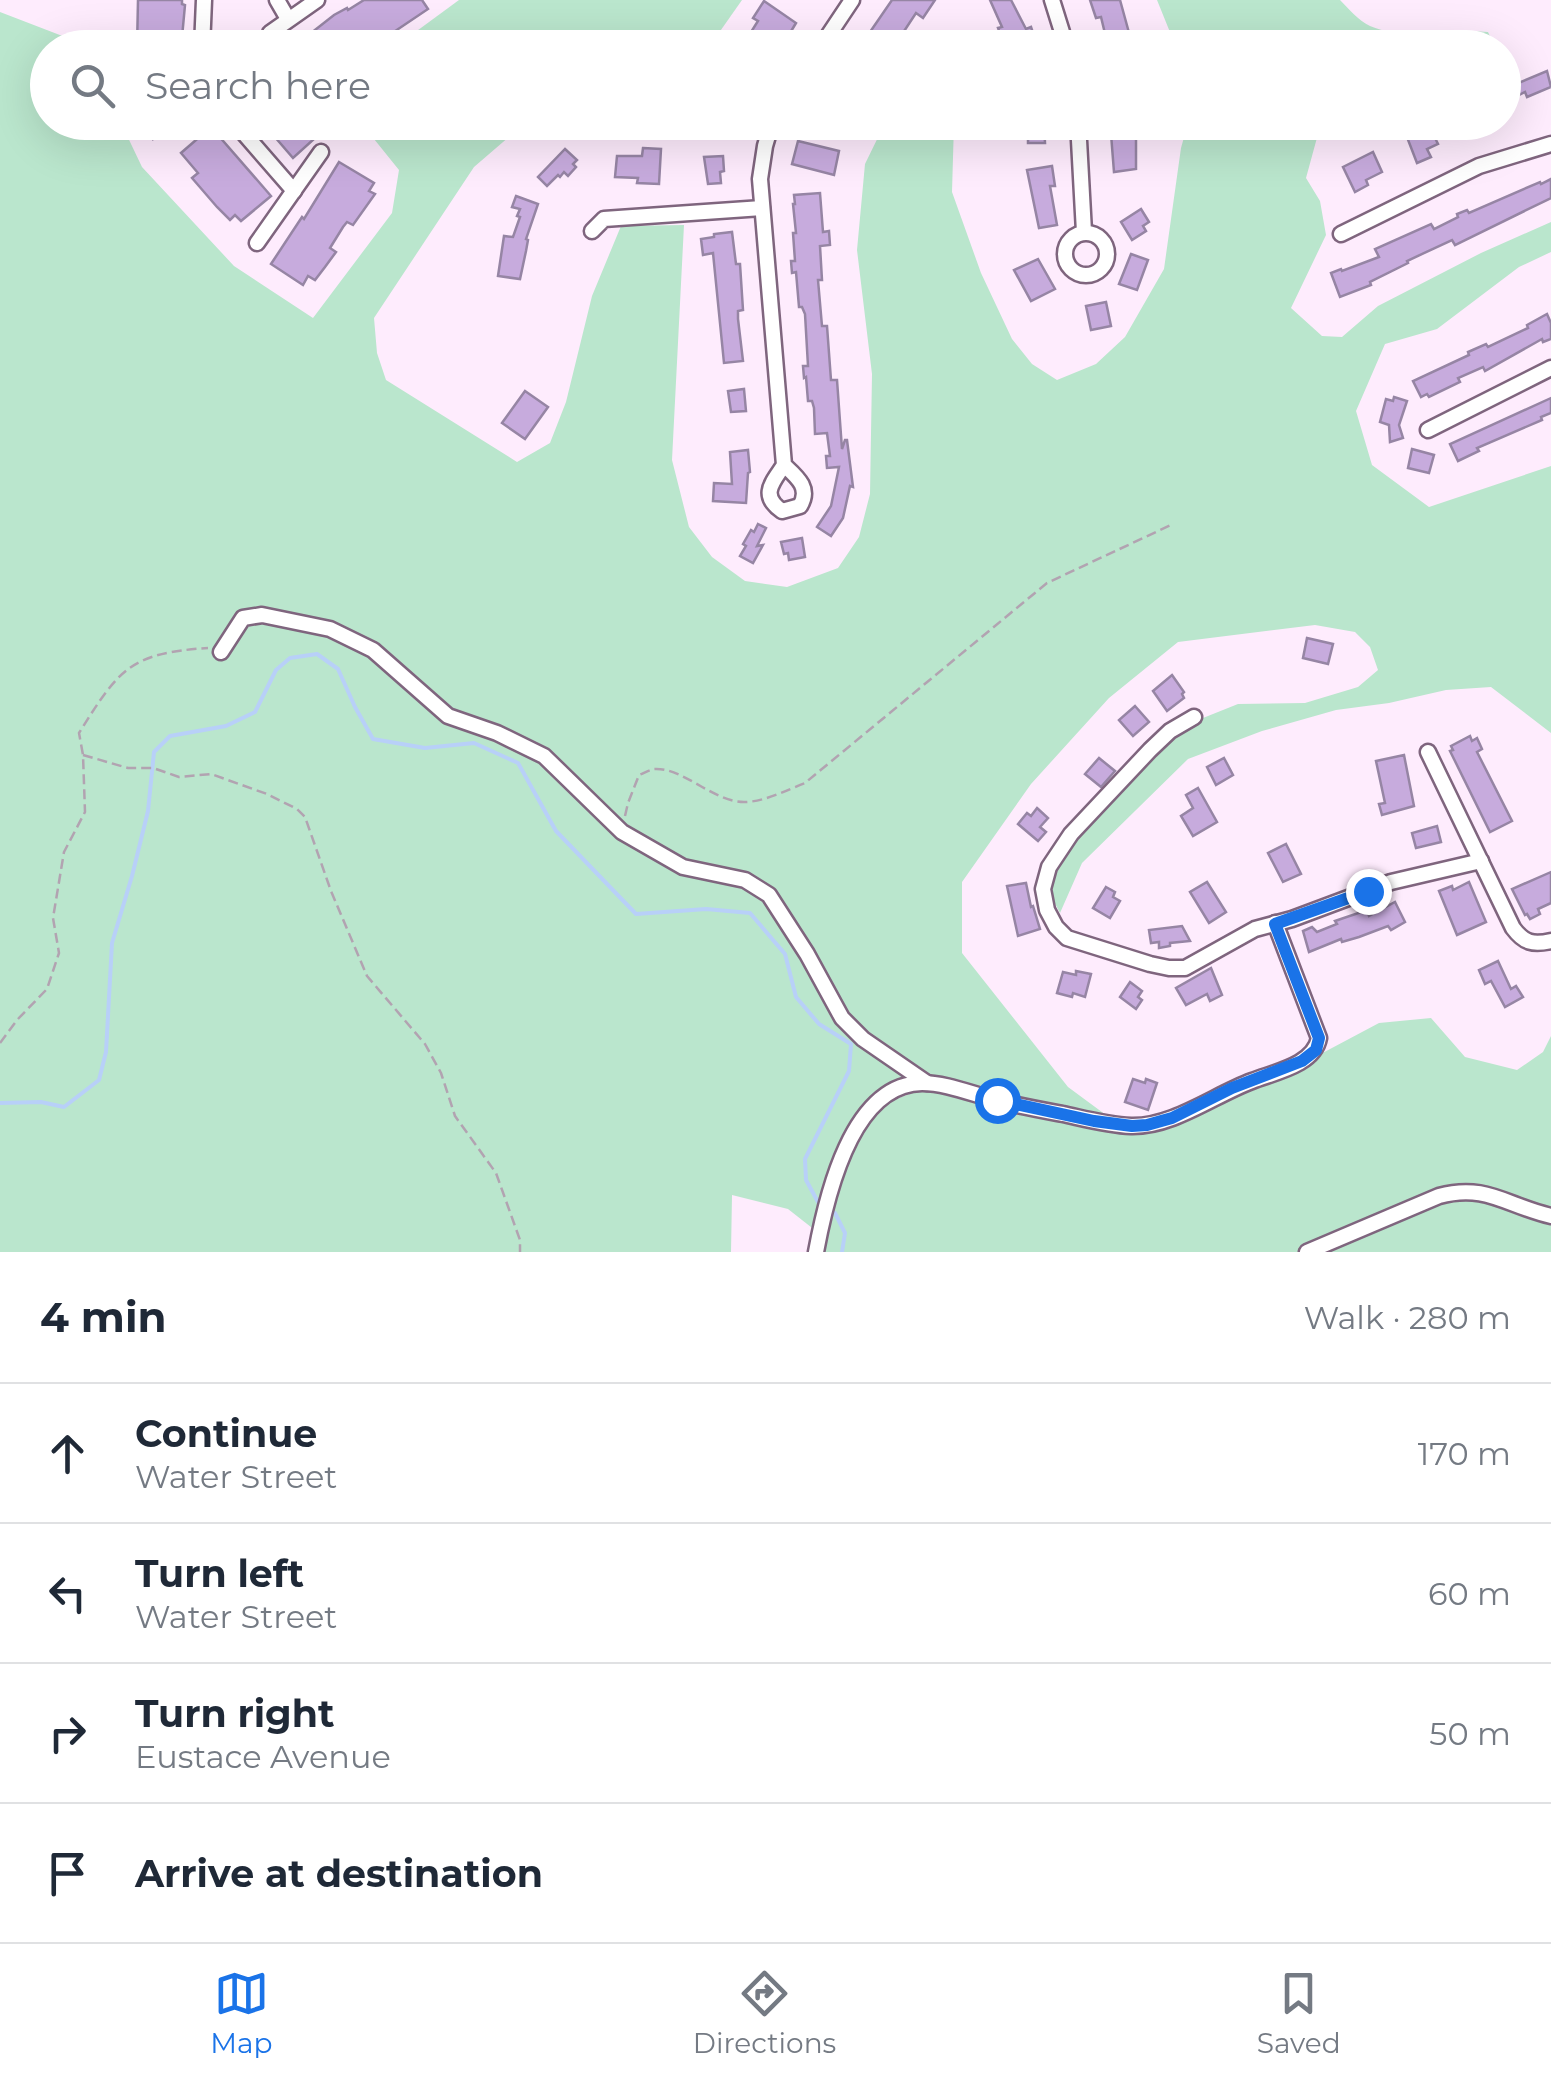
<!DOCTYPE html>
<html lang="en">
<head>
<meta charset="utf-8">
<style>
  body { margin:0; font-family:Montserrat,sans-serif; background:#f2f2f3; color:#1f2937 }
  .stop { position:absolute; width:30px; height:30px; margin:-22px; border:8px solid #1a73e8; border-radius:50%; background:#fff }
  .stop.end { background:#1a73e8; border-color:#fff; box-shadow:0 2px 10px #0008 }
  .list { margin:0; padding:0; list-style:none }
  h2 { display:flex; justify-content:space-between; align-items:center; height:130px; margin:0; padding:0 40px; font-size:42px }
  h2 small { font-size:32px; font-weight:400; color:#747a83 }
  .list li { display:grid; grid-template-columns:65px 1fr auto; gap:30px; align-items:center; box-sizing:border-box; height:140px; padding:0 40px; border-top:2px solid #e0e1e3 }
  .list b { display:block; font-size:38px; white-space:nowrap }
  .list p { margin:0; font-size:32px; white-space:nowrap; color:#747a83 }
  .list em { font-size:32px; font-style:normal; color:#747a83 }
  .icon { flex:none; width:55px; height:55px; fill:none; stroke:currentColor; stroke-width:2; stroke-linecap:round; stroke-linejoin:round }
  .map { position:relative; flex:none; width:1551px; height:1252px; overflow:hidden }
  .search { position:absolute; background:#fff; box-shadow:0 10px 40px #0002; left:30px; right:30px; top:30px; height:110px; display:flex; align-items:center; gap:25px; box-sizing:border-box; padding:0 35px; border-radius:55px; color:#747a83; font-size:38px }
  .sheet { height:690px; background:#fff }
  nav { display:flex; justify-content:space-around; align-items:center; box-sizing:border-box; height:140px; border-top:2px solid #e0e1e3; background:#fff; font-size:28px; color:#747a83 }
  nav a { display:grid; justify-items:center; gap:5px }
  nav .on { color:#1a73e8 }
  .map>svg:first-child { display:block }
</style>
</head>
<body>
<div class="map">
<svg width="1551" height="1252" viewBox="0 0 1551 1252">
  <rect width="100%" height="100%" fill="#feecfd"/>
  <g fill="#bae6cd">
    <path d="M459,0H742L709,47H395Z"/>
    <path d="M1157,0H1340C1348,8 1359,21 1370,26C1406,41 1450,28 1488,32L1494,45L1491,48L1176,47Z"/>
    <path d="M0,12L65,37L80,47L48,48V122L121,123L142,167L234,266L313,318L392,213L399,170L374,139L356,123H525L474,167L374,318L377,353L386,380L517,462L550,443L566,402L592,296L621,226L684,225L672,460L689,527L712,557L745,581L787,587L838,568L859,537L870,494L872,374L857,250L865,164L885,123H954L952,192L981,273L1012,339L1032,364L1057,380L1096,364L1125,337L1164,269L1181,148L1188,123H1321L1306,178L1320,201L1326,235L1291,308L1322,336L1342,337L1378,306L1481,253L1551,222V252L1519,267L1437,329L1385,344L1356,411L1372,465L1429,507L1551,466V733L1491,687L1446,690L1389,703L1336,710L1262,731L1188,759L1082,863L1060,913L1051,896L1053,875L1080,832L1163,745L1203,718L1238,704L1305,703L1358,687L1378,670L1370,647L1355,632L1315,625L1178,642L1109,698L1031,784L962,882V953L1068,1087L1110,1118L1063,1111L938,1078L904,1079L875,1096L843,1134L816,1231L788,1209L732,1195L731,1252H0Z"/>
    <path d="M1431,1018L1465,1057L1517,1070L1543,1052L1551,1036V1252H822L819,1240L844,1171L862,1129L885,1103L915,1092H934L999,1109L1115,1131L1154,1129L1315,1057L1379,1023Z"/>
  </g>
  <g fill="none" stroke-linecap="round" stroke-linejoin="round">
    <g stroke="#b8d0f8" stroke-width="4">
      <path d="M0,1103L41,1102L64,1107L99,1080L106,1052L112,943L132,876L148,811L154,752L170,736L226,726L255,712L276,670L290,658L317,654L338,669L355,707L373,739L425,748L474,743L518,763L556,831L636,914L706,909L750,913L785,954L796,997L819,1024L851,1044L849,1071L805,1159L806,1180L818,1202"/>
      <path d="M835,1213L845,1233L842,1252"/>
    </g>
  </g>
  <g fill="#c7abdd" stroke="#9685a4" stroke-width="2.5">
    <path d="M138,0H182V4L185,5L181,48H137Z"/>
    <path d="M364,0H422L428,9L370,48H292L334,15L347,8L348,10Z"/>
    <path d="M892,0H935L923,18L916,13L893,48H859Z"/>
    <path d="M990,0H1011L1026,29L1031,27L1035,39L1005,48L998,28L1002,27Z"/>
    <path d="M1090,0H1120L1131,40L1108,46L1101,17L1096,18Z"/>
    <path d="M764,1L796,23L787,38L779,33L769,48H741L758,21L753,18Z"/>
    <path d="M1547,71L1551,87L1527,97L1525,92L1509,100L1504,89Z"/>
    <path d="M150,122H195V124L153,139Z"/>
    <path d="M262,122H305L311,129L307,132L314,139L293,158Z"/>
    <path d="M1105,122H1136V169L1114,172L1111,134H1106Z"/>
    <path d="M1427,122H1472V123L1435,138L1438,144L1427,149L1431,157L1417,163L1405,132Z"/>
    <path d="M1028,123H1044L1045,143H1028Z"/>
    <path d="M211,127L271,196L241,221L235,215L230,220L217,207L192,178L198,173L181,153Z"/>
    <path d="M798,141L839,151L834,175L792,164Z"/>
    <path d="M643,148L661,149L659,184L637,183L638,178L615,177L617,156H642Z"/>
    <path d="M565,149L577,160L573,164L576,167L568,176L564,172L560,177L558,175L547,186L538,177Z"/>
    <path d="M1373,152L1382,172L1366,180L1368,185L1355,192L1343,167Z"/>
    <path d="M723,156L724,171L720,172L721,183L708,184L704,157Z"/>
    <path d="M339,162L374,183L369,191L375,194L353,225L347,222L343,227L330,248L336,252L325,267L315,280L308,276L303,285L271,264L302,217L304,219Z"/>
    <path d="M1052,166L1055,186H1050L1057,225L1039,228L1027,170Z"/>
    <path d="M1551,179V198L1455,245L1452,240L1407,261L1408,263L1370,282L1371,285L1340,297L1331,273L1341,269L1342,271L1379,257L1375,249L1431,224L1434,229L1458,217L1457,214L1467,210L1469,213L1540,182L1541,184Z"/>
    <path d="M820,193L823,232L829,231L830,245L820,246L822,280H818L822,326H827L831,380H837L842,449L845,440H847L853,487L850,486L843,518L831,536L817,527L831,506L839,467L827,468L826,456H830L827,433L815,434L814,408L812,401H808L806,377L804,378L803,366H808L805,314L802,307H799L796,272L792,273L791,261H795L793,233H796L793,204H795L794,195Z"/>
    <path d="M516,196L538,204L526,239L528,240L526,251L520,279L498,276L504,236L513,237L520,217L517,216L520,209L512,207Z"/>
    <path d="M1141,209L1149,222L1143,226L1146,231L1132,240L1121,222Z"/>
    <path d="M732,232L736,264H740L743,310L738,311V319L743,361L724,363L713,253L703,255L701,239L714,237V234Z"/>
    <path d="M1131,254L1148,260L1137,290L1119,284Z"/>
    <path d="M1038,259L1055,289L1031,301L1014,270Z"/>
    <path d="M1106,302L1111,326L1091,330L1086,306Z"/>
    <path d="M1547,314L1551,323V339L1543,342L1542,339L1485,371L1483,367L1458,378L1460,382L1429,397L1427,394L1421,397L1413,381L1469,355L1468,352L1486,344L1488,347L1528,328L1527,325Z"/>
    <path d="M744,389L746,411L731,412L728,391Z"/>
    <path d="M525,391L548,407L525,439L502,423Z"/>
    <path d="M1394,397L1407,401L1399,425L1403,438L1390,442L1389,425L1380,422L1386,399L1393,401Z"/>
    <path d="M1551,398V413L1541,417L1542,420L1477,448L1479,451L1458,461L1450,444Z"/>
    <path d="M1412,449L1434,455L1429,473L1408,468Z"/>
    <path d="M748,450L750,472L748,473L746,503L713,501L714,483L732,484L730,452Z"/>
    <path d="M758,524L766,528L757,546L763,545L753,563L740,556L746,546L743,544L751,530L754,532Z"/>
    <path d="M802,538L805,557L789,560L788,553L784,554L781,542Z"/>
    <path d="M1307,638L1333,644L1328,664L1303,658Z"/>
    <path d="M1172,675L1184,692L1182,694L1184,698L1167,711L1153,691Z"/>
    <path d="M1135,706L1149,722L1133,736L1119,720Z"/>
    <path d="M1470,736L1472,741L1477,738L1482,749L1477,752L1512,821L1490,832L1450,751L1453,750L1451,746Z"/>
    <path d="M1404,755L1414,806L1382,815L1379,804L1385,803L1376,761Z"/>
    <path d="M1099,758L1115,771L1101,787L1085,774Z"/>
    <path d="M1224,758L1233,775L1216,785L1207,767Z"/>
    <path d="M1198,788L1217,822L1193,836L1181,816L1193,808L1186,795Z"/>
    <path d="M1037,808L1048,818L1040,827L1046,832L1038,841L1018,824L1027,813L1031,816Z"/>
    <path d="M1437,826L1441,842L1416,848L1412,833Z"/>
    <path d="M1286,844L1301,874L1283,882L1268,853Z"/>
    <path d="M1551,872V903L1538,909L1540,914L1530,919L1527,914L1525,915L1512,889Z"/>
    <path d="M1207,882L1226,912L1209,923L1190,892Z"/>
    <path d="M1469,882L1486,922L1457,935L1439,891L1452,886L1453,890Z"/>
    <path d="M1026,883L1031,907L1033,906L1040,929L1018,936L1007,886Z"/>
    <path d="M1106,887L1115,892L1113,897L1120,901L1110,918L1093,908Z"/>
    <path d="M1395,902L1405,922L1391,930L1388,926L1359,937L1342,942L1341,939L1309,952L1303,931L1312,927L1317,932L1337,924L1335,921L1367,910L1369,916Z"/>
    <path d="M1182,926L1190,941L1170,943V946L1159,948V942L1151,943L1149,930Z"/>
    <path d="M1498,961L1511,989L1516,986L1523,997L1505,1007L1491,981L1485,984L1479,970Z"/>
    <path d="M1211,968L1222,995L1210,1001L1207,994L1186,1005L1176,988Z"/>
    <path d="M1076,971L1091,974L1085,997L1073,993L1072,997L1057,993L1063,972L1076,975Z"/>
    <path d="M1130,982L1142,991L1138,997L1142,1000L1136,1009L1120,997Z"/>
    <path d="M1133,1079L1145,1083L1146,1079L1157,1083L1148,1110L1125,1102Z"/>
  </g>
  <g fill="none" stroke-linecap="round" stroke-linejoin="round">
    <g stroke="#7f657e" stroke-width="19">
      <g id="minor">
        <path d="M277,0L288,19"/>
        <path d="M1052,0L1067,48"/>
        <path d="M270,33L317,0"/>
        <path d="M202,48L204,0"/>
        <path d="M820,48L852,0"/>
        <path d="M234,122L294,191"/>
        <path d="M772,122L765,146L760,179L784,465C773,482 759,495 782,511L800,506C811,488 797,477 784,465"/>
        <path d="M1078,122L1084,232"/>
        <path d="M592,231L604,219L762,208"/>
        <circle cx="1086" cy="254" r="21"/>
        <path d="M1341,234L1479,166L1551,144"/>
        <path d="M257,243L321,152"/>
        <path d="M1428,430L1551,368"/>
        <path d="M221,652L243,618L262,615L330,629L373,650L448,716L497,733L544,756L622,832L683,867L745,880L769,895L807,954L842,1018L863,1039L927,1083"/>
        <path d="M1194,717L1170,731L1150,750L1071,834L1049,867L1043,889L1047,910L1056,927L1067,938L1150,964L1169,968H1185L1255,929L1292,919L1391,882L1481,861"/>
        <path d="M1428,752L1513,928C1524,943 1533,945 1551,941"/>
        <path d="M816,1252C826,1198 851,1084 922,1083C946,1083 972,1094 996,1100C1018,1106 1041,1110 1063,1114C1086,1119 1108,1125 1131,1126C1173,1127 1214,1095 1252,1081C1275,1072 1314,1065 1319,1038L1275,923"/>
        <path d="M1307,1252L1439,1196C1486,1183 1507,1206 1551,1216"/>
      </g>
    </g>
    <g stroke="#b2a3b1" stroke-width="2.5" stroke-dasharray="10 5" stroke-linecap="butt">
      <path d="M83,755L128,768H153L179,777L211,774L267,794L297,809L305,817L331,891L367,976L425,1044L441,1073L455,1116L496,1173L520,1240V1252"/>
      <path d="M625,816L628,803L639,775C644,773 649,770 654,769C683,767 713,802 744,802C764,802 787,790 805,783L1047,583L1173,524"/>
      <path d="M0,1043L17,1020L47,989L59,953L53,918L64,852L85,812L83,755L79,733C119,669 130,653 208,648"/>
    </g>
    <use href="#minor" stroke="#fff" stroke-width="14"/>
  </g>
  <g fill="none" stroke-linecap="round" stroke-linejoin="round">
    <path stroke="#1a73e8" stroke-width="12" d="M997,1100L1094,1121L1132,1126L1147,1125L1172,1118L1232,1088L1302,1061L1316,1050L1319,1038L1275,924L1368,891"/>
  </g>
</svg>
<div class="stop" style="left:997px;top:1100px"></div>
<div class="stop end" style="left:1368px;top:891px"></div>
<div class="search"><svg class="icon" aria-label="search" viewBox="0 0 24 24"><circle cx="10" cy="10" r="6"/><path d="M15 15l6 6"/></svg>Search here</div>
</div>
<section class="sheet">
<h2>4 min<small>Walk · 280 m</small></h2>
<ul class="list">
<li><svg class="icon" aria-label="ahead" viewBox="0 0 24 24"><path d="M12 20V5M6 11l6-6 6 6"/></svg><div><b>Continue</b><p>Water Street</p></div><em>170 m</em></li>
<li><svg class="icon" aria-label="left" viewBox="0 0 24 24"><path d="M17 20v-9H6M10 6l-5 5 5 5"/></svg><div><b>Turn left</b><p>Water Street</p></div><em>60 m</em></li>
<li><svg class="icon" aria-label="right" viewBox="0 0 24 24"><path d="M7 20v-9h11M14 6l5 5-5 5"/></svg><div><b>Turn right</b><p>Eustace Avenue</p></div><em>50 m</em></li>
<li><svg class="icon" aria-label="arrive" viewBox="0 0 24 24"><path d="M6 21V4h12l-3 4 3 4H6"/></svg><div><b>Arrive at destination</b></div></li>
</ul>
</section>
<nav>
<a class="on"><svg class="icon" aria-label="map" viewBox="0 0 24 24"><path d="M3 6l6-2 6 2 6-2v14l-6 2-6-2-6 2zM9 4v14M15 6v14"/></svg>Map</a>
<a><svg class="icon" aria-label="directions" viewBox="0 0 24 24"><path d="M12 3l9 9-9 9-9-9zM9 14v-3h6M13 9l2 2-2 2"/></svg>Directions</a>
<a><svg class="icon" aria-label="saved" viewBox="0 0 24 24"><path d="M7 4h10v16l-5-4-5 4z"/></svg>Saved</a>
</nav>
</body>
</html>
